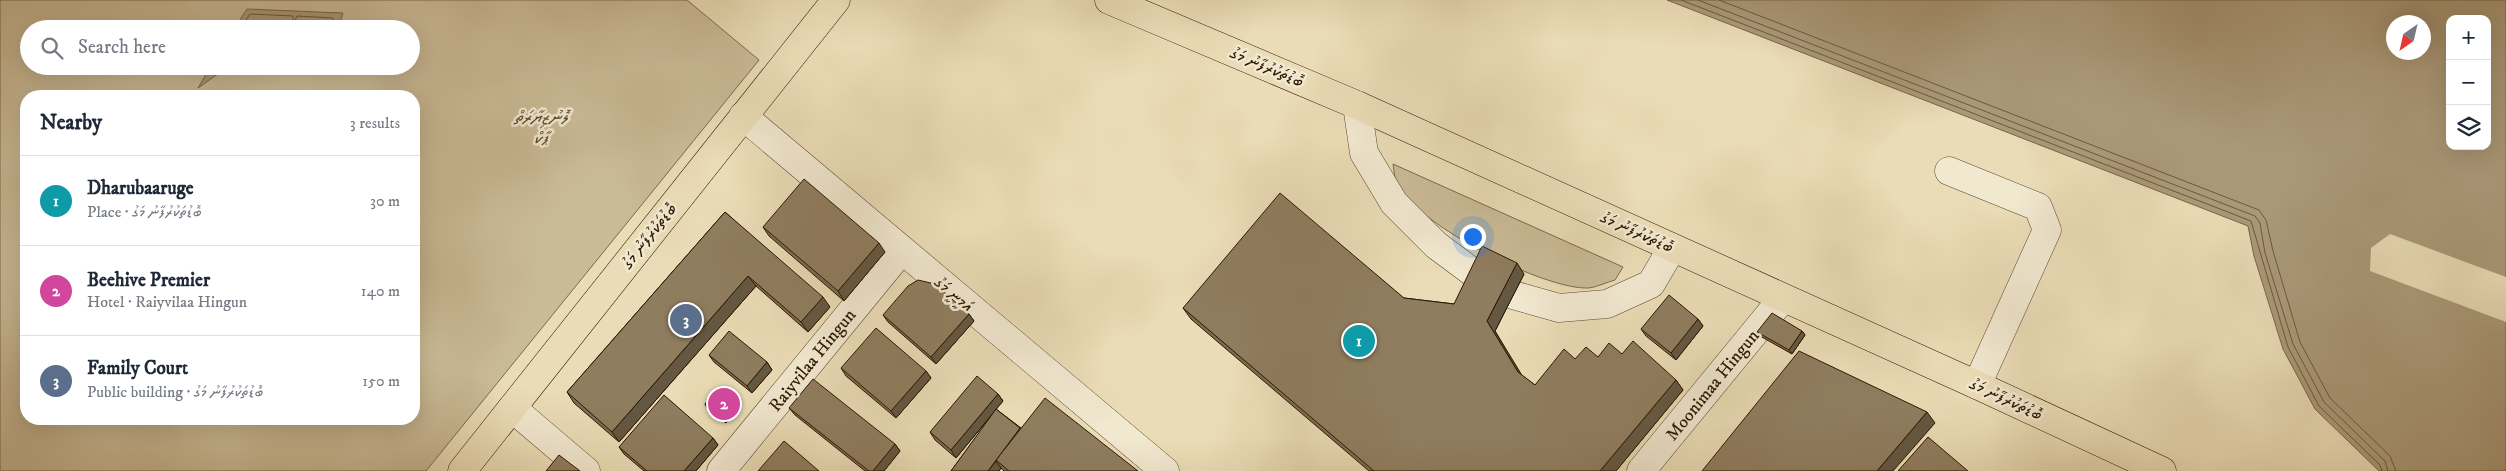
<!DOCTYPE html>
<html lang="en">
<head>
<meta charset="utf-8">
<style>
  body { margin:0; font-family:"IM FELL DW Pica","Noto Sans Thaana",serif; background:#f6f6f7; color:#1f2937 }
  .controls { position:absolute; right:15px; top:15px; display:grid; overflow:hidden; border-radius:10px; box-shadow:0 5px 20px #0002 }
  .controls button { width:45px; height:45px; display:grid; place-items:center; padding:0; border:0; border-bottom:1px solid #e0e1e3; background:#fff; color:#1f2937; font:25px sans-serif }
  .compass { position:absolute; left:2386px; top:15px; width:45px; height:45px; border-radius:50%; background:#fff; box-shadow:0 5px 20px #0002; rotate:214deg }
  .you { position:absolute; left:1472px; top:236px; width:18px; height:18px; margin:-12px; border:4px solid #fff; border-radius:50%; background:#1a73e8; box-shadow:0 0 0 8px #1a73e833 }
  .badge { display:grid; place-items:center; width:32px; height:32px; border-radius:50%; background:#0f766e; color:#fff; font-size:16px; font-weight:700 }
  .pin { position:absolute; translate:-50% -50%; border:2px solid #fff; box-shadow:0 1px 5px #0006 }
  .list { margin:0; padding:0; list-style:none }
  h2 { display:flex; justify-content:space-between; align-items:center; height:65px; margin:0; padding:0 20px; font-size:21px }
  h2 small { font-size:16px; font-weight:400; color:#747a83 }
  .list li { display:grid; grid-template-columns:32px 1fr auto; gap:15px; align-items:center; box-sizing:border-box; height:90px; padding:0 20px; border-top:1px solid #e0e1e3 }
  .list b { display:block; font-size:19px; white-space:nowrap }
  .list p { margin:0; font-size:16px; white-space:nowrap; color:#747a83 }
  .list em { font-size:16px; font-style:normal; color:#747a83 }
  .icon { flex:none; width:28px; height:28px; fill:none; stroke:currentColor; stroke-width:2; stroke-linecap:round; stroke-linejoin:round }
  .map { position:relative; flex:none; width:2506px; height:471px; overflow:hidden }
  .search { position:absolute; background:#fff; box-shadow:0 5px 20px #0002; left:20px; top:20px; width:400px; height:55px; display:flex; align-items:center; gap:12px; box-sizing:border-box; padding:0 18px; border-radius:28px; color:#747a83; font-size:19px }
  .panel { position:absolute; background:#fff; box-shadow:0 5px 20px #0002; left:20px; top:90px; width:400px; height:335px; border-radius:20px }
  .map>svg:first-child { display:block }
</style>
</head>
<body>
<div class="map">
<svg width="2506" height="471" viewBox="0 0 2506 471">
  <rect width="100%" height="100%" fill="#eadcb6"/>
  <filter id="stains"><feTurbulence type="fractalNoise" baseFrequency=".004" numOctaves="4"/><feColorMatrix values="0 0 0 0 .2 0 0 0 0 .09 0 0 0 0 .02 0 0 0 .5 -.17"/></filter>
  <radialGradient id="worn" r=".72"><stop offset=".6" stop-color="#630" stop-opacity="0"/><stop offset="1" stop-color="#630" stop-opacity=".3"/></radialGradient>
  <g fill="#cabb97" stroke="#7c694c" fill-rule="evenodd">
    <path d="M0,0H687L759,60L426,471H0ZM29,29H411V66H29ZM26,96H414V419H26Z"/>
    <path d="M1393,164L1623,267L1615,280C1607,282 1597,287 1589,288C1544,290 1420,226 1398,186C1395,181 1394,171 1393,164Z"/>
  </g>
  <g fill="#aa9978" stroke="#786548" fill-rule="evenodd">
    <path d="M1667,0H2506V471H2379L2315,409L2283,349L2254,256L2248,226ZM2450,19H2487V146H2450ZM2394,22H2424V52H2394Z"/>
    <path d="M247,9L342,13H343L338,29H299L294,25L277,29H234Z"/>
    <path d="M211,66H229L198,88Z"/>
  </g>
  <path fill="#eadcb6" d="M2390,234L2506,277V322L2370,271L2371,248Z"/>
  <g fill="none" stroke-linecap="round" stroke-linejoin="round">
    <g stroke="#6c583c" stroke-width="1">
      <path d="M1681,0L2251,221L2288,347L2319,406L2380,465L2382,471"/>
      <path d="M1698,0L2255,216L2260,223L2265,253L2293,344L2324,402L2385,461L2388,471"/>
      <path d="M1719,0L2259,210L2266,220L2273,251L2300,342L2330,398L2390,456L2396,471"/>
      <path d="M240,29L250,14L293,16V20L286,23L284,29"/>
      <path d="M301,29L300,24L295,20L297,16L333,18V29"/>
    </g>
    <g stroke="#5c482e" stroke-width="29">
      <g id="minor">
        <path d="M1357,105L1364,153L1394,203L1436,245L1479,277"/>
        <path d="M743,116L1165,471"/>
        <path d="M1949,171L2038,207L2047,230L1977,385"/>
        <path d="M1513,295L1559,308L1607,304L1651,284L1672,248"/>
        <path d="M512,408L586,471"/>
        <path d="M721,471L902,250"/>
        <path d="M1641,471L1783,298"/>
      </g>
    </g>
    <g stroke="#2d1701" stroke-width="29">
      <g id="major">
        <path d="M1109,0L1357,105L1977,385L2162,471"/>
        <path d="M462,471L836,0"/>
      </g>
    </g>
    <use href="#minor" stroke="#f1e8d0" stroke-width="28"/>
    <use href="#major" stroke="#eadcb6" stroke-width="28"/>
  </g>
  <g fill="#7b6c52" stroke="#2d1701">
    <path d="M725,212L830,307L808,332L756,286L619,442L574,403L567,392Z"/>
    <path d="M763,227L885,252L844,301L769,236Z"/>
    <path d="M1524,274L1495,331L1520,374L1535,385L1575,359L1622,354L1676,380L1683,390L1616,471H1369L1191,319L1183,308L1404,298L1454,304Z"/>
    <path d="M969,314L974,321L936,364L888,322L883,315Z"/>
    <path d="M1698,319L1703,326L1676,360L1646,336L1641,329Z"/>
    <path d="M1802,331L1805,335L1792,354L1760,336L1757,332Z"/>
    <path d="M709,355L767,362L772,370L752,393L714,362Z"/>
    <path d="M841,368L926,371L931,378L896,418L846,376Z"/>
    <path d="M998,394L1003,401L996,409L1021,428L1138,471H1004L1001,468L999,471H951L996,410L956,458L935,440L930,432Z"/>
    <path d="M736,402L738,407L726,423L707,408L705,404Z"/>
    <path d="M789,408L895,444L900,451L884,471H865L795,415Z"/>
    <path d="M713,438L718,445L696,471H644L624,454L619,447Z"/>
  </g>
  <g fill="#645842" stroke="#2d1701">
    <path d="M879,243L885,252L844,301L838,291Z"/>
    <path d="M1517,263L1524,274L1495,331L1526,382L1518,372L1487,321Z"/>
    <path d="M748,276L756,286L619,442L612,432Z"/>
    <path d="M823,297L830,307L808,332L801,322Z"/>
    <path d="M969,314L974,321L936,364L931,357Z"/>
    <path d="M1698,319L1703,326L1676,360L1671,353Z"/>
    <path d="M1802,331L1805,335L1792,354L1789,350Z"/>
    <path d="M767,362L772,370L752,393L747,386Z"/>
    <path d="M926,371L931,378L896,418L891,411Z"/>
    <path d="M1676,380L1683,390L1616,471H1600Z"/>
    <path d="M998,394L1003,401L956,458L951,450Z"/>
    <path d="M736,402L738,407L726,423L723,419Z"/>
    <path d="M1927,412L1935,423L1893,471H1877Z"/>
    <path d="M713,438L718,445L696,471H684Z"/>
    <path d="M895,444L900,451L884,471H873Z"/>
    <path d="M996,461L1001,468L999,471H988Z"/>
  </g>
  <g fill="#8f7d5f" stroke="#2d1701">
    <path d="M804,179L879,243L838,291L763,227Z"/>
    <path d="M1280,193L1404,298L1454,304L1482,246L1517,263L1487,321L1518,372L1535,385L1564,349L1575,359L1586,347L1598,357L1609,343L1622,354L1633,341L1676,380L1600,471H1374L1183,308Z"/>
    <path d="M725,212L823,297L801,322L748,276L612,432L567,392Z"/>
    <path d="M918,280L935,284L969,314L931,357L883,315L908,286Z"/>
    <path d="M1669,295L1698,319L1671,353L1641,329Z"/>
    <path d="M1772,313L1802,331L1789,350L1757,332Z"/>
    <path d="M876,328L926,371L891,411L841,368Z"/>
    <path d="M729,331L767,362L747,386L709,355Z"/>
    <path d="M1799,351L1927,412L1877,471H1702Z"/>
    <path d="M977,376L998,394L951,450L930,432Z"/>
    <path d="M813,379L895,444L873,471H869L789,408Z"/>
    <path d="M718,388L736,402L723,419L705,404Z"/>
    <path d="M664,395L713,438L684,471H647L619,447Z"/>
    <path d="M1045,398L1138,471H1009L996,460Z"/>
    <path d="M996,409L1020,428L988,471H951Z"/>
    <path d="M1928,437L1968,471H1898Z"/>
    <path d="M784,441L819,471H758Z"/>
    <path d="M559,455L580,471H546Z"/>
  </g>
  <g text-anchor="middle" stroke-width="5" stroke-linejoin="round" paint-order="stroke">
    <g font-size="18" fill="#2d1701" stroke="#f1e8d0">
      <text transform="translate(1267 67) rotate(23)" y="6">ބޮޑުތަކުރުފާނު މަގު</text>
      <text transform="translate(1637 232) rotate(24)" y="6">ބޮޑުތަކުރުފާނު މަގު</text>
      <text transform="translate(649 236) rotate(-52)" y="6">ބޮޑުތަކުރުފާނު މަގު</text>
      <text transform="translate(954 294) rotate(40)" y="6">އަމީނީ މަގު</text>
      <text transform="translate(812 360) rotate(-51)" y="6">Raiyvilaa Hingun</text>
      <text transform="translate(1712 385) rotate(-51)" y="6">Moonimaa Hingun</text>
      <text transform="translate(2006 399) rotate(25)" y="6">ބޮޑުތަކުރުފާނު މަގު</text>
    </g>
    <g font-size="18" font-style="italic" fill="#5c482e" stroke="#f1e8d0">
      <text x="541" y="123">ލޮނުޒިޔާރަތް<tspan x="541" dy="21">ޕާކް</tspan></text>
    </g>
  </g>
  <rect width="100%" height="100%" filter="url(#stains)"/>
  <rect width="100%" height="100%" fill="url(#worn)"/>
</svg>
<div class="controls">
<button>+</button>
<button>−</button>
<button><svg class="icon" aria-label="layers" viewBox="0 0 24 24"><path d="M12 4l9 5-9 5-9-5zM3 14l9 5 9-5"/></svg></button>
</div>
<svg class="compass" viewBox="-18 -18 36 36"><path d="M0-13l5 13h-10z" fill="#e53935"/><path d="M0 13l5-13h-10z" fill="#747a83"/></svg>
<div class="you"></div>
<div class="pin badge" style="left:1359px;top:341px;background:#0f9aa8">1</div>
<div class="pin badge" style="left:724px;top:404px;background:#d1479c">2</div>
<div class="pin badge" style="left:686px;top:320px;background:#5c6f8a">3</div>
<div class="search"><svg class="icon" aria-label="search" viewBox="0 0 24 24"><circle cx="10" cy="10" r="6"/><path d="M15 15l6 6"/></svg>Search here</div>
<section class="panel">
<h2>Nearby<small>3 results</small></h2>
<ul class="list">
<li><span class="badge" style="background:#0f9aa8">1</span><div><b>Dharubaaruge</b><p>Place · ބޮޑުތަކުރުފާނު މަގު</p></div><em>30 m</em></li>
<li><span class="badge" style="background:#d1479c">2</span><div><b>Beehive Premier</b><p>Hotel · Raiyvilaa Hingun</p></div><em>140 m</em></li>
<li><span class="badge" style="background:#5c6f8a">3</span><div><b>Family Court</b><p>Public building · ބޮޑުތަކުރުފާނު މަގު</p></div><em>150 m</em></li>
</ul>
</section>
</div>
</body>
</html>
